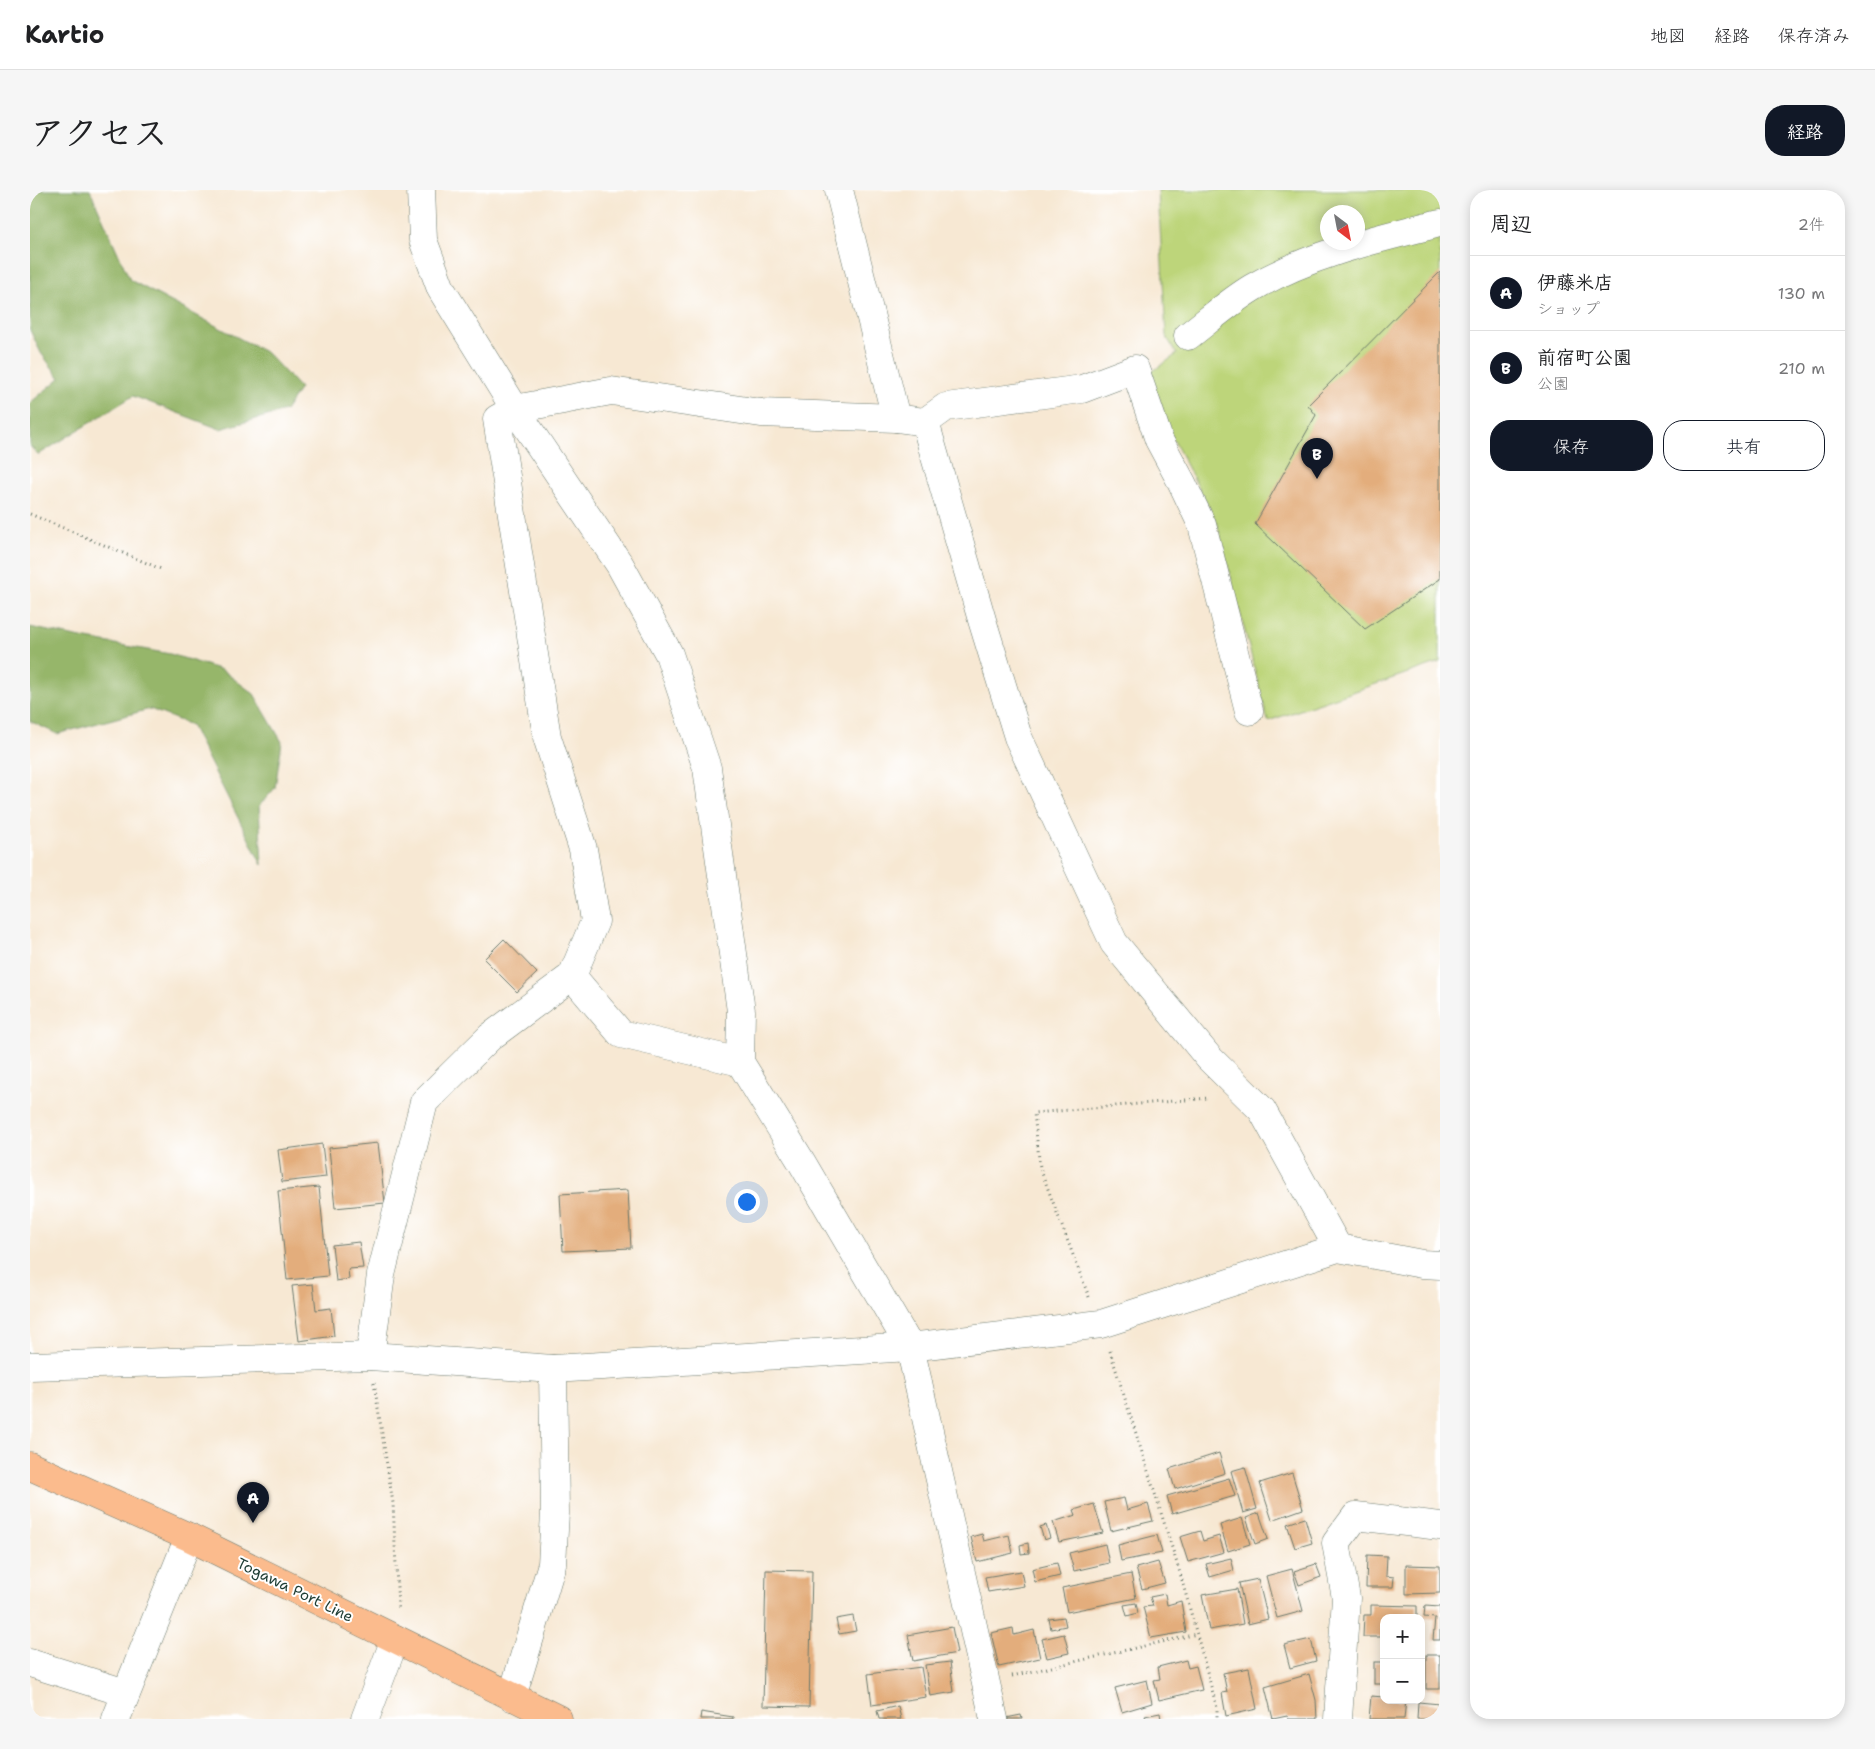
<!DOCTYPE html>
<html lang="ja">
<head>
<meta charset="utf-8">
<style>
  body { margin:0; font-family:"Shantell Sans","Klee One",sans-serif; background:#f6f6f6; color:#202124 }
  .controls { position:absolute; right:15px; bottom:15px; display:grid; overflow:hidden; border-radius:10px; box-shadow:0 2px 12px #0003 }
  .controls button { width:45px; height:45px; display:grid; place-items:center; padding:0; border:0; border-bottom:1px solid #e0e0e0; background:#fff; color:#202124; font:25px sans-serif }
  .compass { position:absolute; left:1290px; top:15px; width:45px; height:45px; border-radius:50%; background:#fff; box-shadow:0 2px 12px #0003; rotate:148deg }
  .you { position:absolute; left:716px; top:1011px; width:18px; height:18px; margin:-12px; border:4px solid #fff; border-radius:50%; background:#1a73e8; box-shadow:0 0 0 8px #1a73e833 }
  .badge { display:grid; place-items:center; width:32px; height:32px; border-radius:50%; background:#111827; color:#fff; font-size:16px; font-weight:700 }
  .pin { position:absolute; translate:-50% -41px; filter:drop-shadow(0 1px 2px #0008) }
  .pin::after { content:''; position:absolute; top:26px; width:18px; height:15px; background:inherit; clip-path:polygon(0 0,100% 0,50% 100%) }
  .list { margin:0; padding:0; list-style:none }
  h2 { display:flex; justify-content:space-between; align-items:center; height:65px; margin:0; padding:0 20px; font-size:21px }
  h2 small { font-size:16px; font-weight:400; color:#757577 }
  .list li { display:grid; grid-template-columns:32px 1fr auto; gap:15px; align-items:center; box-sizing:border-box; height:75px; padding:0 20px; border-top:1px solid #e0e0e0 }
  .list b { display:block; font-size:19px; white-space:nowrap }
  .list p { margin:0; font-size:16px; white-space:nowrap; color:#757577 }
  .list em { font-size:16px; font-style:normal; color:#757577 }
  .actions { display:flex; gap:10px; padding:15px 20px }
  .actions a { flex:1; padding:11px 0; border:1px solid #111827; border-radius:20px; text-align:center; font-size:18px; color:#111827 }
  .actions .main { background:#111827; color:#fff }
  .map { position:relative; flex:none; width:1410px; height:1529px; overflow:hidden; border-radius:20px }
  header { display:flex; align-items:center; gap:30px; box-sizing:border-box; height:70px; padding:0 25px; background:#fff; border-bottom:1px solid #e0e0e0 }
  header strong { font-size:24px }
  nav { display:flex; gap:28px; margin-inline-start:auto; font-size:18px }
  .intro { display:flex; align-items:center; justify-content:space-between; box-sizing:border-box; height:120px; padding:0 30px }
  h1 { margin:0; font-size:35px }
  .button { padding:12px 22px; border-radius:20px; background:#111827; color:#fff; font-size:18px; font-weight:700 }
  main { display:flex; gap:30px; padding:0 30px }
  aside { flex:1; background:#fff; border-radius:20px; box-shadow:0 2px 12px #0003 }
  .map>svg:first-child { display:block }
</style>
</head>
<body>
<header>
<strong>Kartio</strong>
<nav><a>地図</a><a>経路</a><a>保存済み</a></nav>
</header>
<div class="intro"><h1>アクセス</h1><a class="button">経路</a></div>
<main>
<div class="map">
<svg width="1410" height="1529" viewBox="0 0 1410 1529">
  <rect width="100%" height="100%" fill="#fff"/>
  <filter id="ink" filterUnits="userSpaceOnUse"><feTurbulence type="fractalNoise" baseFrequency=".02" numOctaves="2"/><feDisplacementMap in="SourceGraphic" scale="10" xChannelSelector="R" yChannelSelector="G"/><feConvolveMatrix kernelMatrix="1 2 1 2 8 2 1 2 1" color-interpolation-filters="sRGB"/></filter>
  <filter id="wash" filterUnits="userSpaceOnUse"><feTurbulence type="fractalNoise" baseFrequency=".0096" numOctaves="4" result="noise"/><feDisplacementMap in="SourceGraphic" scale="20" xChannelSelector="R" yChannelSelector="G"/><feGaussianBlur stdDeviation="1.12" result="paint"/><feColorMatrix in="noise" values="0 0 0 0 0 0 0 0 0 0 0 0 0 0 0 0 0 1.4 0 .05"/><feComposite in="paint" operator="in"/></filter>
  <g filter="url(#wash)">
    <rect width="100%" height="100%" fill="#f7e8d3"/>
    <path fill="#bdd57a" stroke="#6e8957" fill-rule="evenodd" d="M1128,0H1410V472L1238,531L1187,333L1141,245L1120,183L1147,164L1136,146ZM1298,22H1328V52H1298Z"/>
    <g fill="#96b66a" stroke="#5a7a4f">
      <path d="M0,0H60L100,90L237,163L270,198L255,221L190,239L103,206L8,265L0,256V213L30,188L11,163L0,140Z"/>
      <path d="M0,437L46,447L140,464L192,480L224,504L252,552L245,598L229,616L232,675L161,535L120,519L27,544L0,531Z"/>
    </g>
    <g id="blocks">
      <g fill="#e3ad7c">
        <path d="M1410,82V389L1335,439L1225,334L1286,225L1278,215Z"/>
        <path d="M474,749L507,783L487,802L454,769Z"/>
        <path d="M348,953L355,1013L305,1018L299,958Z"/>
        <path d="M292,954L296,987L252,992L248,960Z"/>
        <path d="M289,997L298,1086L257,1090L248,1001Z"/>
        <path d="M598,1000L601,1058L533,1061L530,1004Z"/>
        <path d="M329,1052L333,1078L318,1079L319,1089L306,1091L302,1055Z"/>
        <path d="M283,1094L286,1120L301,1118L304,1146L269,1151L262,1096Z"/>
        <path d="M1189,1263L1195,1283L1145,1299L1139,1279Z"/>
        <path d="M1215,1277L1227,1319L1213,1323L1201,1281Z"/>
        <path d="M1262,1283L1273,1319L1242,1330L1230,1293Z"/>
        <path d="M1199,1288L1205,1306L1142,1324L1137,1306Z"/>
        <path d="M1094,1308L1097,1320L1118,1314L1123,1331L1081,1341L1074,1312Z"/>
        <path d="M1064,1314L1073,1343L1029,1352L1023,1332L1046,1325L1044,1320Z"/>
        <path d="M1229,1323L1238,1349L1225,1354L1216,1328Z"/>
        <path d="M1212,1328L1220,1354L1198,1361L1190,1335Z"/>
        <path d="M1275,1328L1282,1353L1265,1358L1257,1334Z"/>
        <path d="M1016,1335L1020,1348L1014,1350L1010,1337Z"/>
        <path d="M1170,1341L1173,1351L1189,1346L1194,1362L1158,1372L1150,1347Z"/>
        <path d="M952,1344L954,1351L979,1345L983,1363L947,1372L941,1347Z"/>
        <path d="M1127,1345L1132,1363L1091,1371L1088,1355Z"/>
        <path d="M998,1353L999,1363L991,1364L990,1355Z"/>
        <path d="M1075,1354L1079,1373L1044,1381L1039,1363Z"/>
        <path d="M1337,1365L1357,1366L1356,1386L1364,1387L1363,1397H1336Z"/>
        <path d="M1201,1368L1204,1380L1180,1387L1176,1374Z"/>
        <path d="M1128,1372L1135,1393L1112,1399L1106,1378Z"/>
        <path d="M1027,1373L1030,1386L1005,1392L1002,1379Z"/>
        <path d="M1286,1374L1291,1387L1269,1395L1264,1381Z"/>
        <path d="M1376,1375L1410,1376V1403L1376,1404Z"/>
        <path d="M1262,1379L1273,1421L1247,1428L1236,1386Z"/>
        <path d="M736,1380L782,1381L779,1517L733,1516Z"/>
        <path d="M991,1381L994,1396L958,1402L955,1387Z"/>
        <path d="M1101,1384L1106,1408L1037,1422L1032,1398Z"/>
        <path d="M1228,1389L1238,1429L1218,1434L1209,1393Z"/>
        <path d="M1207,1399L1213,1434L1179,1440L1172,1405Z"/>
        <path d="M1135,1404L1137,1415L1151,1411L1156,1442L1121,1448L1113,1417L1123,1416L1120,1407Z"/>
        <path d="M1106,1413L1108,1423L1097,1426L1094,1415Z"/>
        <path d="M1341,1415L1387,1416V1428H1354V1447H1333L1334,1425H1341Z"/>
        <path d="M1395,1416L1410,1417V1450H1403L1405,1428L1394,1427Z"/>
        <path d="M823,1426L826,1441L809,1444L806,1429Z"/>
        <path d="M1034,1427L1036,1436L1021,1439L1019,1429Z"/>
        <path d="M922,1437L927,1463L883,1471L878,1445Z"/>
        <path d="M983,1438L984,1445L1004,1440L1010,1468L969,1477L961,1443Z"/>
        <path d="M1034,1444L1039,1463L1017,1468L1012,1449Z"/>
        <path d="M1281,1449L1286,1471L1260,1478L1254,1455Z"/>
        <rect x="1396" y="1465" width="14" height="34"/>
        <path d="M1156,1470L1158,1478L1166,1476L1172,1500L1129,1510L1124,1490L1130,1489L1128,1477Z"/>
        <path d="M920,1472L924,1502L900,1506L895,1475Z"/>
        <rect x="1344" y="1472" width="10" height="22"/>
        <path d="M891,1477L896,1507L842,1515L838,1484Z"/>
        <path d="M1219,1478L1227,1519L1196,1526L1192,1503L1197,1502L1193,1483Z"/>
        <path d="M1279,1484L1286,1510L1287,1529H1258L1257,1526L1243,1529L1235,1497Z"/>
        <path d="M1117,1490L1122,1513L1092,1522L1085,1498Z"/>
        <path d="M1341,1506L1354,1507V1510H1376L1374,1529H1339Z"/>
        <path d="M1388,1512L1410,1514V1529H1387Z"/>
        <path d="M868,1516L871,1529H849L847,1521Z"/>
        <path d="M671,1522L703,1527V1529H670Z"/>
        <path d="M1130,1523L1131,1529H1116L1115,1526Z"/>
        <path d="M991,1525L992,1529H976V1528Z"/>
      </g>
    </g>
  </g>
  <g filter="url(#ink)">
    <use href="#blocks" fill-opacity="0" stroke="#6b796c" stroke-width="1"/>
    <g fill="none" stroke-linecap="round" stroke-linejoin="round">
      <g stroke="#6b796c" stroke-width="29">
        <g id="minor">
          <path d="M391,0L393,50L411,99L485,219L590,375L639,464L677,578L711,821L710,872L771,971L880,1157L964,1529"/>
          <path d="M809,0L866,228L895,232L952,430L988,547L1084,753L1179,868L1232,920L1308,1058"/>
          <path d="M1158,146C1179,130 1199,112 1222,98C1280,64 1346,49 1410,33"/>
          <path d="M895,232L916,217L1052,199L1105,179L1129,250L1152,293L1172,335L1219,521"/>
          <path d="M542,786L591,844L710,872"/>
          <path d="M340,1166L351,1085L394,912L460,847L542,786L565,731L553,659L517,547L467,229L485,219L581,201L731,223L866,228"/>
          <path d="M0,1176L340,1166L523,1179L880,1157L1071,1134L1308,1058L1392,1074L1410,1075"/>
          <path d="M0,1473L96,1503"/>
          <path d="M482,1507L522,1374L525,1323L523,1179"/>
          <path d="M86,1529L159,1347"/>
          <path d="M335,1529L365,1449"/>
          <path d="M1308,1529L1316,1408L1306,1353L1326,1326L1410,1336"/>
        </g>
      </g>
      <g stroke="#6b796c" stroke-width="29">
        <path id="major" d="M0,1276L159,1347L528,1529"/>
      </g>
      <g stroke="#6b796c" stroke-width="3" stroke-dasharray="1 4" stroke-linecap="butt">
        <path d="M0,324L131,379"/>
        <path d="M1059,1107L1010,978L1004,923L1179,908"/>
        <path d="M1080,1161L1150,1383L1187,1518V1529"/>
        <path d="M344,1193L363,1313L368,1418"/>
        <path d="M982,1486L1167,1444"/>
      </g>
      <use href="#minor" stroke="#fff" stroke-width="28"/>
      <use href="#major" stroke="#fbbb8d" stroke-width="28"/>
    </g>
  </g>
  <g text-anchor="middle" stroke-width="4" stroke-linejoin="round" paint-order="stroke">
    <g font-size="15" fill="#1f3d34" stroke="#fff">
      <text transform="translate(265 1400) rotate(26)" y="5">Togawa Port Line</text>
    </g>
  </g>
</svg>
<div class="controls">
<button>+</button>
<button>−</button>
</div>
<svg class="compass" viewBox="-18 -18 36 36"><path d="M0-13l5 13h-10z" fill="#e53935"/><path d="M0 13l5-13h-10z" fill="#757577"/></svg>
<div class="you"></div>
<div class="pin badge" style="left:223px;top:1333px">A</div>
<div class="pin badge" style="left:1287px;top:289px">B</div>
</div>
<aside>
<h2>周辺<small>2件</small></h2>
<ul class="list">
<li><span class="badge">A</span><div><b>伊藤米店</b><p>ショップ</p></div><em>130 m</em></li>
<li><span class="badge">B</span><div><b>前宿町公園</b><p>公園</p></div><em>210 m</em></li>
</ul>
<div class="actions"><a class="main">保存</a><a>共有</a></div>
</aside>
</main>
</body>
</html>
